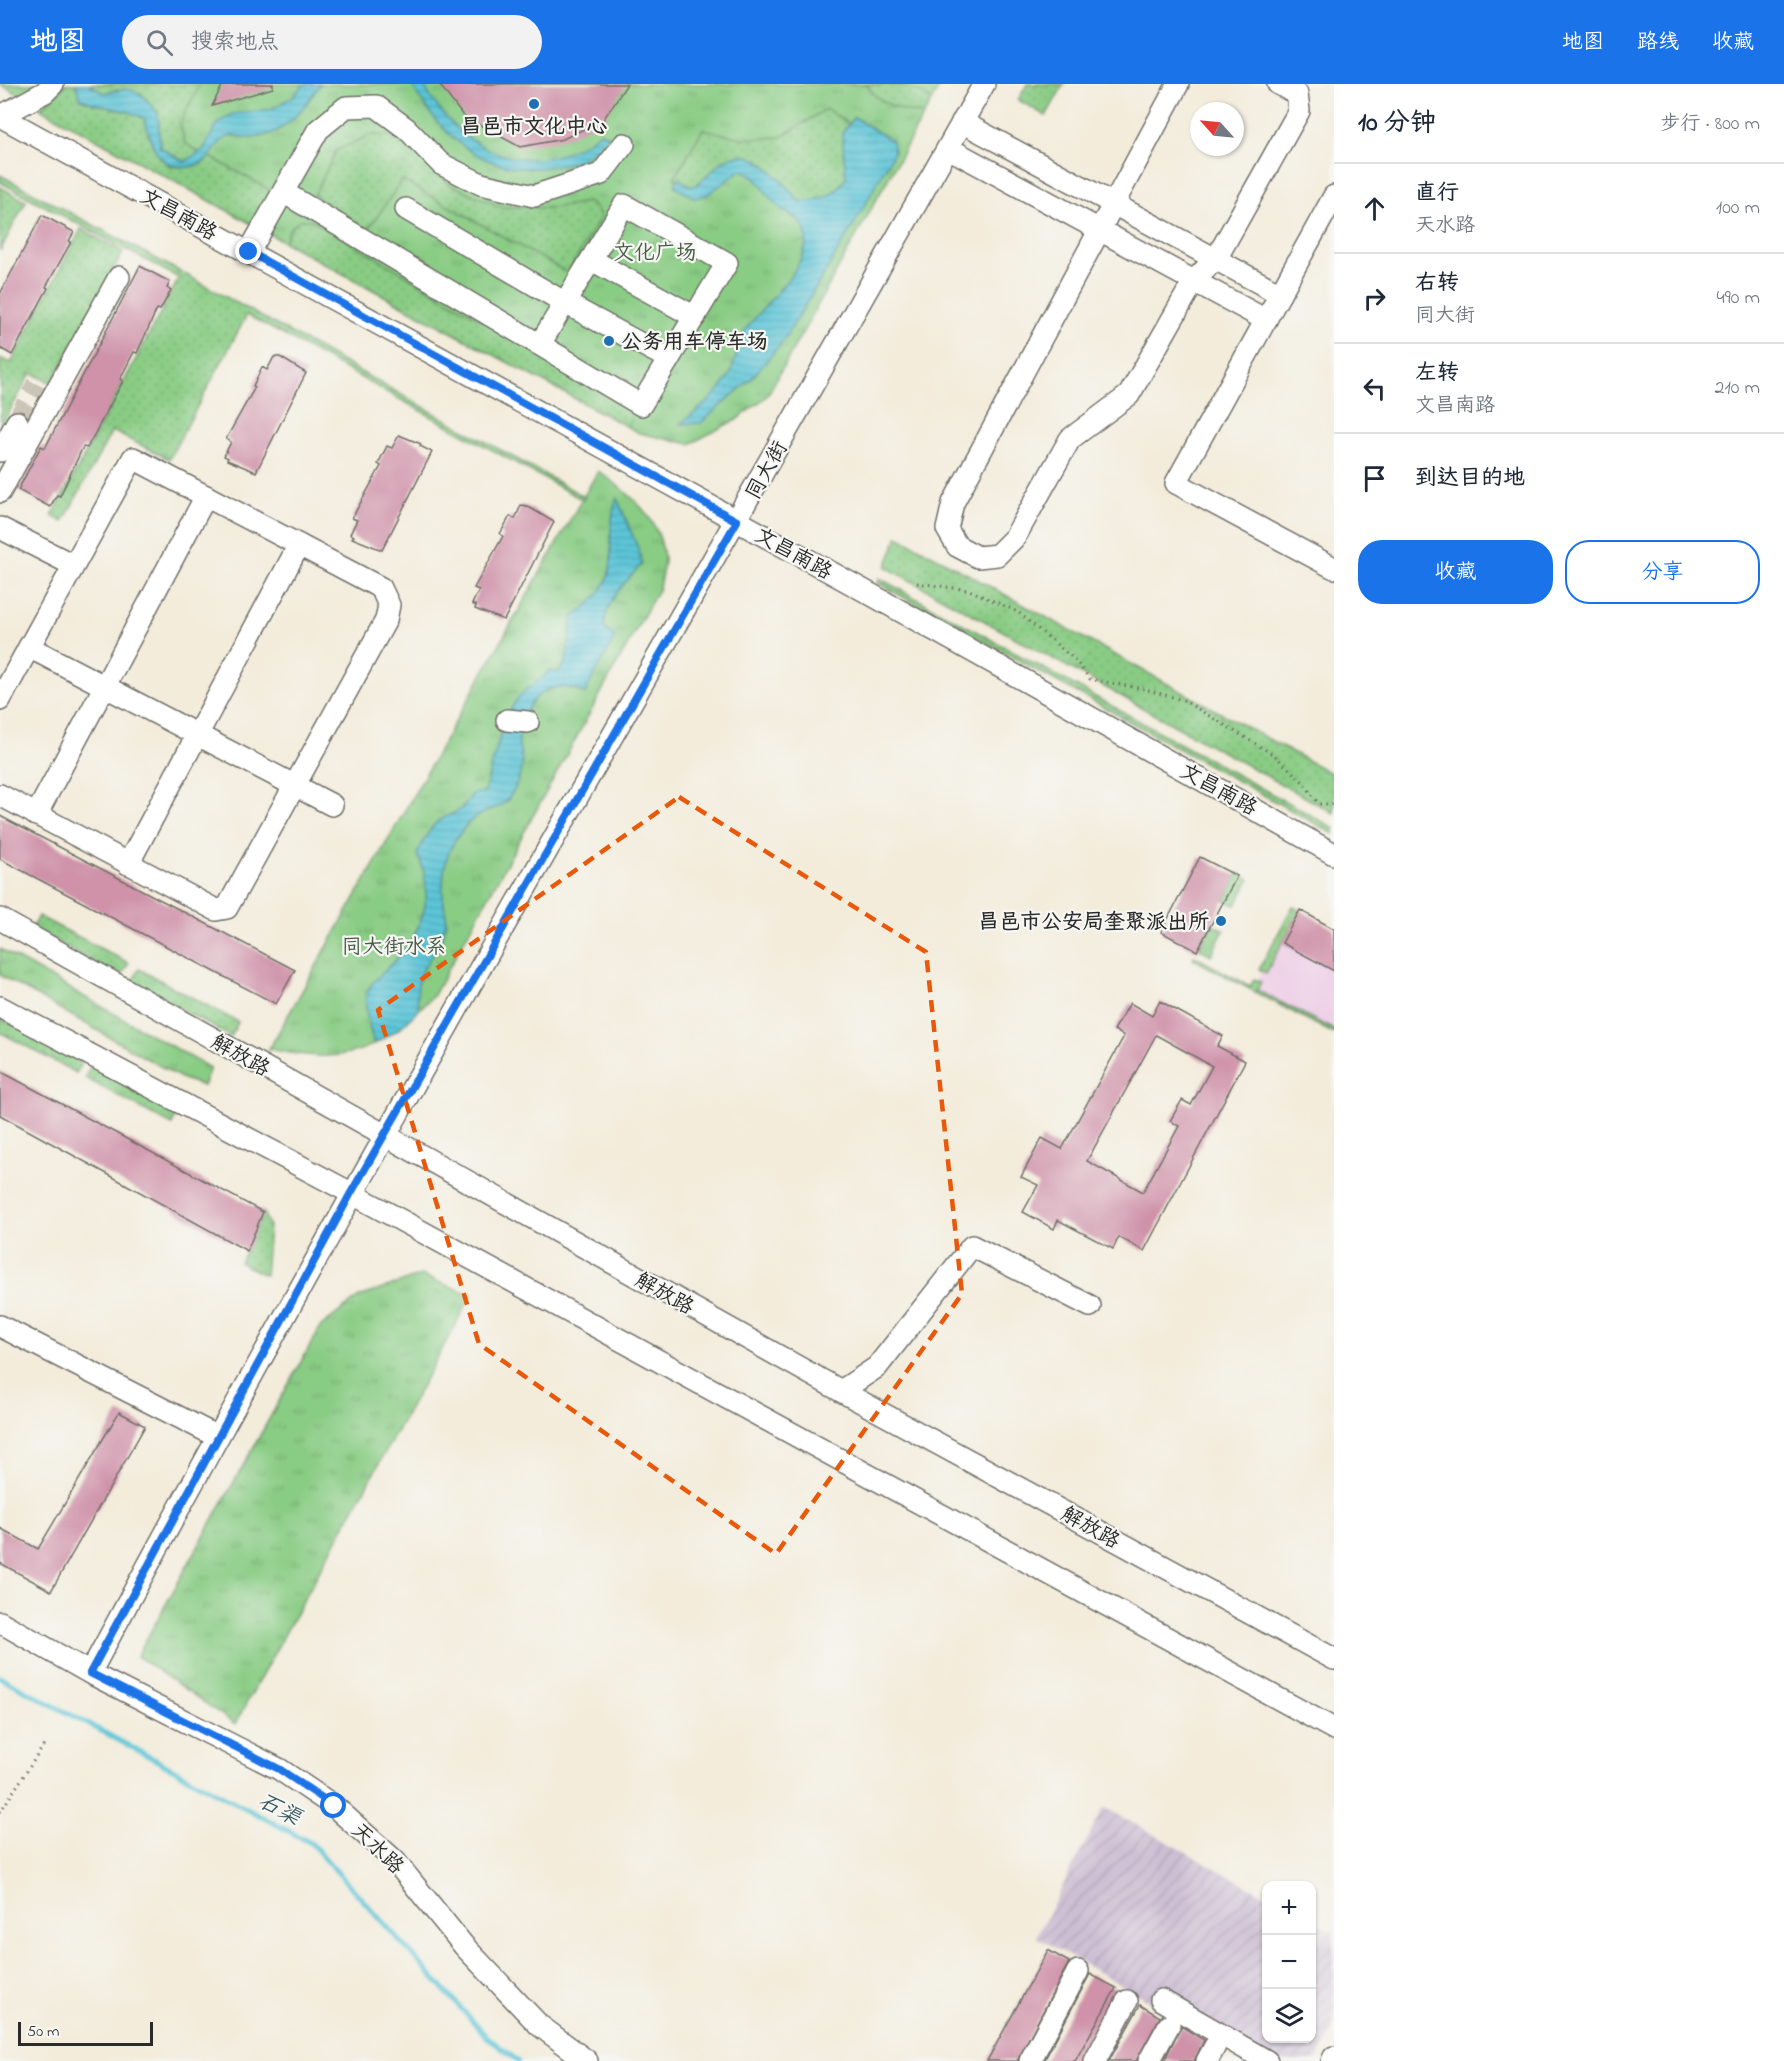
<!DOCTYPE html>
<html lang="zh">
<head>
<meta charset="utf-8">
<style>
  body { margin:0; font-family:"Indie Flower","LXGW WenKai TC",sans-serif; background:#f2f2f3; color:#1f2937 }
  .controls { position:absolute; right:18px; bottom:18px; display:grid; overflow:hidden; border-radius:12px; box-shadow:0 2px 4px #0004 }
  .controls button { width:54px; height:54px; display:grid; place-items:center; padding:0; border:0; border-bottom:2px solid #e0e1e3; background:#fff; color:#1f2937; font:30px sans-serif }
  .compass { position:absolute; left:1190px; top:18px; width:54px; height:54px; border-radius:50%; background:#fff; box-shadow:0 2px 4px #0004; rotate:297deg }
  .scale { position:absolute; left:18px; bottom:15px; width:135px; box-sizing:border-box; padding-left:6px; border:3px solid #2b2b2b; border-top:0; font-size:16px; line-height:21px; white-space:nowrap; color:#2b2b2b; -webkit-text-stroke:4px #f6f6f2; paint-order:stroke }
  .stop { position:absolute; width:18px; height:18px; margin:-14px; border:4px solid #1a73e8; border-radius:50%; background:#fff }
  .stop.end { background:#1a73e8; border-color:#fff; box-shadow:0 2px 6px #0008 }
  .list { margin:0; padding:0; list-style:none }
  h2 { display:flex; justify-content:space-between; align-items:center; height:78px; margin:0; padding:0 24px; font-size:26px }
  h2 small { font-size:20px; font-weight:400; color:#747a83 }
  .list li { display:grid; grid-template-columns:39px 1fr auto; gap:18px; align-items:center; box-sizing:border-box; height:90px; padding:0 24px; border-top:2px solid #e0e1e3 }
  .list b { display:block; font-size:22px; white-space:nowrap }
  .list p { margin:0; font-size:20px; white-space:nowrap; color:#747a83 }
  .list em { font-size:20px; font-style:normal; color:#747a83 }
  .actions { display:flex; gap:12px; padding:18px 24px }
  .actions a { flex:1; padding:14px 0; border:2px solid #1a73e8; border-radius:24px; text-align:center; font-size:21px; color:#1a73e8 }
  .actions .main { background:#1a73e8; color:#fff }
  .icon { flex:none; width:33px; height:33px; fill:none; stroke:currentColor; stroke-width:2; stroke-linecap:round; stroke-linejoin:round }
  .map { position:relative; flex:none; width:1334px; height:1977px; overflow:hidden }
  header { display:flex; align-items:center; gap:36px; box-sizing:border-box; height:84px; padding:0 30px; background:#1a73e8; color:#fff }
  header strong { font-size:28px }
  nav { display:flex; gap:33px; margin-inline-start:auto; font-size:21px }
  .search { width:420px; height:54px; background:#f2f2f3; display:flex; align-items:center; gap:15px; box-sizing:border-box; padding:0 21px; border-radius:33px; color:#747a83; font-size:22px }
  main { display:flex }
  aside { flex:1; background:#fff }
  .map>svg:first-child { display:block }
</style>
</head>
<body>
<header>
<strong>地图</strong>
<div class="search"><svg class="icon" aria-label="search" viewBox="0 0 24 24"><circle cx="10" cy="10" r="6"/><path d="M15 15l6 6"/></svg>搜索地点</div>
<nav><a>地图</a><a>路线</a><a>收藏</a></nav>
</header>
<main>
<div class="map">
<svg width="1334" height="1977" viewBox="0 0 1334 1977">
  <defs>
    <pattern id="industrial-furrows" width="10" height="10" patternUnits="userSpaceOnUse" patternTransform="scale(1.5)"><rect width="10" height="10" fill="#ccbed3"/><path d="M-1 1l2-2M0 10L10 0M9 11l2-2" fill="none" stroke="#afa3b5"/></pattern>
    <pattern id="park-tufts" width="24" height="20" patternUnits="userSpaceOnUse" patternTransform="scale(1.5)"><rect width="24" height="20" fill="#89cc84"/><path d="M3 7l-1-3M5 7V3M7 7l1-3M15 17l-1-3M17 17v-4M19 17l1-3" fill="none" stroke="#76af72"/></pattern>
    <pattern id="garden-dots" width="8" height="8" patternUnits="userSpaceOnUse" patternTransform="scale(1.5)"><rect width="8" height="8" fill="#89cc84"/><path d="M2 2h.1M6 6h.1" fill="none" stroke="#76af72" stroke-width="1.8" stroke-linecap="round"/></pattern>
    <pattern id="water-rules" width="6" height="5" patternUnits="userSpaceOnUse" patternTransform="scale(1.5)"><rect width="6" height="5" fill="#5bc5d7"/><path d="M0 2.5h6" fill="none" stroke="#4fa9b9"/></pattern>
  </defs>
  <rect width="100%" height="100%" fill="#f6f6f2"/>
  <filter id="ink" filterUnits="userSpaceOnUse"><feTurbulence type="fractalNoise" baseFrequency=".0167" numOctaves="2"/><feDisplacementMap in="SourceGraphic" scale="12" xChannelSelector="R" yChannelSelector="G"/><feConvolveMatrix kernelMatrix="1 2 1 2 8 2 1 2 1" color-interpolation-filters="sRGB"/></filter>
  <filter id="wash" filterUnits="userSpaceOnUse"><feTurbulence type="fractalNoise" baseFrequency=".008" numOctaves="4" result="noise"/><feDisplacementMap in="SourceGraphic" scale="24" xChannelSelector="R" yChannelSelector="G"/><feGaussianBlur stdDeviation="1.35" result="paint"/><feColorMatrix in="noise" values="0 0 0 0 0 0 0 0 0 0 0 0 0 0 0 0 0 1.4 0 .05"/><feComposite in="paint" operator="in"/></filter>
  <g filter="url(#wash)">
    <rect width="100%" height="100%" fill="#f3ecdb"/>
    <path fill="#eed0e7" d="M1296,824L1334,845V950L1252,907Z"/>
    <path fill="url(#industrial-furrows)" d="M1104,1723L1266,1812V1954H1312V1836L1334,1848V1944L1316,1977H1255L1036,1853Z"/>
    <g fill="url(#park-tufts)" stroke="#5a7c58" stroke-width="1.5">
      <path d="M0,0H941L767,312L739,334L690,360L639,349L284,158Z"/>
      <path d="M598,387C629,408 662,435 664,476C664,485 660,495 659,504L434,911C376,969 350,982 269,965Z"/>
      <path d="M0,865L210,984L203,1002L183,995L0,891Z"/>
      <path d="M421,1191L472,1211L235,1640L137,1572L321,1242L359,1213Z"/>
    </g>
    <g fill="url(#garden-dots)" stroke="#5a7c58" stroke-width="1.5">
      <path d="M66,0H76L80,14C101,25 123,23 144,34C150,54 153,70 171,83L205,77L209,72L270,106L272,112L254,141L41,25Z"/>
      <path d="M89,0H200L180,39L185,59L200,69L184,78L160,63L158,29L117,6L103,9Z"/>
      <path d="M867,0C894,0 914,0 932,17L924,30C905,29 875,19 867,0Z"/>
      <path d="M1027,0H1064L1046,32L1018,16Z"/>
      <path d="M826,25L848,39L843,49L847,94C833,112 822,116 800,118C780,97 753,55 722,78C712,86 704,96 693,103L674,94L703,45L745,55L781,53Z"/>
      <path d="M370,51L392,52L412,61L447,99L501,123L552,124L587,118L594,122L601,132L568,189L402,96L368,146L314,111L337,66Z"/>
      <path d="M0,91L192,194L585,413L583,416L247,231L169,375L112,347L63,438L52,432L179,194L0,98Z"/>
      <path d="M0,103L26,117L0,167Z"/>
      <path d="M299,136H312L636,326L628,343L284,158L290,145Z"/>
      <path d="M81,145L123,168L52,299L31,289L1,343L0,274L11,279Z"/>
      <path d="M898,452L1334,691V729L886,483Z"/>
      <path d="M879,494L1334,744V750L878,499Z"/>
      <path d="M1238,789L1250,795L1236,821L1224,816Z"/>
      <path d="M1293,822L1300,826L1266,889L1259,885Z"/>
      <path d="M38,832L129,879L120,893L32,844Z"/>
      <path d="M1212,840L1224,846L1211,871L1199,864Z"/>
      <path d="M1194,872L1250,902L1254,895L1261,898L1257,906L1334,946V950L1193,875Z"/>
      <path d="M139,885L238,938L231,953L132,898Z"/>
      <path d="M0,934L82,978L76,989L0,948Z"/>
      <path d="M91,981L177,1030L172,1041L85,994Z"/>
      <path d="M263,1128L269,1142L265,1191L240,1179Z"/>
    </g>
    <g fill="url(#water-rules)" stroke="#437881" stroke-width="1.5">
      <path d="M76,0H89L103,9L128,5L141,10L158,29L160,63L184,78L203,66L218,39L232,30L272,25L295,11L304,0H320C303,26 284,53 250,54C244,54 237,51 231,52C218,54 215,70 205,77C198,81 190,84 183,83C155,82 151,57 144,34C123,23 101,25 80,14Z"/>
      <path d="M411,0H423C461,70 534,102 601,48L609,52C602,58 595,66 588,71C576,79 561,81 548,83C483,92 441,52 411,0Z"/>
      <path d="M854,33L892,57L894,68L856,137L784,256L751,295L701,339L680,340C698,326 721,310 731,288C736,275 738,257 746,245C762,222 815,178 805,147C801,133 788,131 779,123C764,111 760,91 741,86L707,111L695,114L675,103L677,94L693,103C704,96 712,86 722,78C754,55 780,97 800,118C822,117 834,112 846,94L842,49Z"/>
      <path d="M617,414L638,464L642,480C624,499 605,518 604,544L615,553L585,609C545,591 523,618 519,656C518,664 522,671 522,679C522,690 516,703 510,713C503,724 485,726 475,734C467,738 459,751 454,758C445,774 442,792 443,811C443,820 447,829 446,838C439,879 410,878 419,926L399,945L374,960C370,945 365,930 366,915C367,900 381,891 390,882C422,850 437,812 417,769C423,759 430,742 440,736C459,725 459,732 473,709H484C492,682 502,636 517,615C526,603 540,598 549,587L559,588L566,578L573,533C634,489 598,468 617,414Z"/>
    </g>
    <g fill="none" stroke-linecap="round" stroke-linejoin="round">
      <path stroke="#5bc5d7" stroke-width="5" d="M0,1593L311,1759L487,1953L518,1977"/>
    </g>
    <g id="blocks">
      <g fill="#cf92a9" fill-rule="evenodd">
        <path d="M223,0H273V4L212,22Z"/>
        <path d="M439,0H627L603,36L563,55L520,63L463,32Z"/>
        <path d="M42,131L74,148L69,157L71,158L46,203L48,204L12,271L0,264V210Z"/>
        <path d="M140,182L170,198L167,204L171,206L160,226L157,225L137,269L134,268L120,295L123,297L87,364L83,363L60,412L57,411L50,423L18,406L41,362L45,364Z"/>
        <path d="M274,273H280L306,289L256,388L227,376L228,374L224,372L231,358L226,355L255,303L253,302L262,283L267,286Z"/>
        <path d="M399,351L421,360L420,362L432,368L382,466L352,454L354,452L350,450L357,436L352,434L381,382L378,380L387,362L392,364Z"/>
        <path d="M521,421L527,422L554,438L504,536L475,525L476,522L472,520L479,506L474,504L503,452L500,450L510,432L515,435Z"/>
        <path d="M0,732L295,886L276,920L0,775Z"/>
        <path d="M1200,773L1237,792L1197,867L1161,848Z"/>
        <path d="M1300,826L1334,845V887L1282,859Z"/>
        <path d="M1160,917L1223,952L1217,962L1245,977L1144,1167L1119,1153L1113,1165L1058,1136L1054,1145L1023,1128L1038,1101L1021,1093L1042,1054L1062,1065L1124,952L1114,946L1130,919L1152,932ZM1156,951L1212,982L1191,1021L1182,1016L1170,1037L1179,1042L1143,1108L1087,1077Z"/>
        <path d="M0,987L263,1128L247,1167L0,1031Z"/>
        <path d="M119,1328L145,1342L51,1507L0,1479V1444L38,1465Z"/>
        <path d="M1048,1866L1069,1878L1017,1977H987Z"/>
        <path d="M1090,1890L1116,1904L1075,1977H1044Z"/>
        <path d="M1140,1921L1160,1933L1136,1977H1109Z"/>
        <path d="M1181,1942L1204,1956L1194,1977H1164Z"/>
      </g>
    </g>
  </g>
  <g filter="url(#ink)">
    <use href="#blocks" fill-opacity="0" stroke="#716f69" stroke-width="1.5"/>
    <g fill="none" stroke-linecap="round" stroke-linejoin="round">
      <path stroke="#cbc5b8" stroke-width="21" stroke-dasharray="21 10" stroke-linecap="butt" d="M17,338L37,300"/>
      <g stroke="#716f69" stroke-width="24">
        <g id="minor">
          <path d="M1178,0L953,419L947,445L957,462L978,473L997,471L1015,453L1070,355L1129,311L1194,197L1217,173L1299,27L1297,10L1278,0"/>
          <path d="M0,32L863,506L1334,770"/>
          <path d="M1,32L45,8L53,0"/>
          <path d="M962,38L1280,210"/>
          <path d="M948,64L1266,236"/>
          <path d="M283,108L641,321L727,179L624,121L540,260"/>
          <path d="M1334,112L1176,399L1334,484"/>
          <path d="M406,125L567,220L669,275"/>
          <path d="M249,168L318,46L346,23L376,22L407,45L441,80L481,100L534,112L601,90L624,60"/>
          <path d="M592,176L695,233"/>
          <path d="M1,367L17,338"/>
          <path d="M0,408L119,193"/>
          <path d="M0,444L73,481"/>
          <path d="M29,563L332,721"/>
          <path d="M0,616L133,374L381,504L389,521L386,536L227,824L216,826L0,711"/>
          <path d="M507,636L528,638"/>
          <path d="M36,731L206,412"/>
          <path d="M128,780L299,461"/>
          <path d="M0,835L841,1307L1334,1575"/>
          <path d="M0,923L351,1109L1334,1645"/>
          <path d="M0,1242L216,1352"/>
          <path d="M841,1307L877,1283L972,1162L1090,1222"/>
          <path d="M0,1538L90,1589L279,1685L334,1722L395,1777L464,1862L539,1941L587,1977"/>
          <path d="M90,1589C377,1053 685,529 984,0"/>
          <path d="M1161,1916L1267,1977"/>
          <path d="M1030,1977L1078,1887"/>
          <path d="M1095,1977L1127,1917"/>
          <path d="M1149,1977L1169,1941"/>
          <path d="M1207,1977L1215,1962"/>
          <path d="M1332,1977L1334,1973"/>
        </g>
      </g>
      <g stroke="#716f69" stroke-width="3" stroke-dasharray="1.5 4.5" stroke-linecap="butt">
        <path d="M917,499L969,506L1018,528L1075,576L1090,595L1144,605L1183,616L1274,671L1303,698L1319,720H1334"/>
        <path d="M0,1728L44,1661"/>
      </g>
      <use href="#minor" stroke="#fff" stroke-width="21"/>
    </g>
  </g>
  <g fill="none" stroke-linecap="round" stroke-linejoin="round" filter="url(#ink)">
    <path stroke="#1a73e8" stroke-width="8" d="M249,168L737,437L351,1109L90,1589L279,1685L334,1722"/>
  </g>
  <path fill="none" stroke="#e8590c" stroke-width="4.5" stroke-dasharray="12 8" stroke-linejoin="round" d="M679,713L926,868L962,1210L776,1470L479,1260L378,926Z"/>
  <g fill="#1f6fb2" stroke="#f6f6f2" stroke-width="2">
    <circle cx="534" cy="20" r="6"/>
    <circle cx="609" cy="257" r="6"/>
    <circle cx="1221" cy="837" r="6"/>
  </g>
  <g text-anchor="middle" stroke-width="4.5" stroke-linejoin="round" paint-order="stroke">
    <g font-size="21" font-weight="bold" fill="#2b2b2b" stroke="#f6f6f2">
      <text x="534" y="49">昌邑市文化中心</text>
      <text x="621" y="264" text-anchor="start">公务用车停车场</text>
      <text x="1209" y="844" text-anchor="end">昌邑市公安局奎聚派出所</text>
    </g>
    <g font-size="21" fill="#2b2b2b" stroke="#f6f6f2">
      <text transform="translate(179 130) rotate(29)" y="7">文昌南路</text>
      <text transform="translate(766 386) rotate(-61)" y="7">同大街</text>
      <text transform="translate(794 469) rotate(29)" y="7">文昌南路</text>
      <text transform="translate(1219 705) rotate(29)" y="7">文昌南路</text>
      <text transform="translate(241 971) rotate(29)" y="7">解放路</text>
      <text transform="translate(665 1209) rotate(29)" y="7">解放路</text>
      <text transform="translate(1091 1443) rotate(29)" y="7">解放路</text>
      <text transform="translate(378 1764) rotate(44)" y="7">天水路</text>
    </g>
    <g font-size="21" fill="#475b46" stroke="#f6f6f2">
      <text x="655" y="175">文化广场</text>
      <text x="394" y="869">同大街水系</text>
    </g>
    <g font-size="22" font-style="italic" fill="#39595f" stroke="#f6f6f2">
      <text transform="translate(280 1724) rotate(28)" y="8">石渠</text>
    </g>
  </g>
</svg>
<div class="controls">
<button>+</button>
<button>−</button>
<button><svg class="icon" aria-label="layers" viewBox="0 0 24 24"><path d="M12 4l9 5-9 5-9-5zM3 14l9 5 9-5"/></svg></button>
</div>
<svg class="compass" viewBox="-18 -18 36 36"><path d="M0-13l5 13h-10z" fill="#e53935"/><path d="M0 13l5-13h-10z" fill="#747a83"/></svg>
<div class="scale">50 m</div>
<div class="stop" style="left:334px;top:1722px"></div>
<div class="stop end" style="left:249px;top:168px"></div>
</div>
<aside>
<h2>10 分钟<small>步行 · 800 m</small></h2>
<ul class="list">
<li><svg class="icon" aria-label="ahead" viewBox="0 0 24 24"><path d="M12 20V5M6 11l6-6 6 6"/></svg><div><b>直行</b><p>天水路</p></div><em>100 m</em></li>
<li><svg class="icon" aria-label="right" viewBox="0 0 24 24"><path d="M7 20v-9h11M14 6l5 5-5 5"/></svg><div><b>右转</b><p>同大街</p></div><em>490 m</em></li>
<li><svg class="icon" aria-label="left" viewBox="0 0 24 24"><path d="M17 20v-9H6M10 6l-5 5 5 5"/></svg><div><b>左转</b><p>文昌南路</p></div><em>210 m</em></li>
<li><svg class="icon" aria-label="arrive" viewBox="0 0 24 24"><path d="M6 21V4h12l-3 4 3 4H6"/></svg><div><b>到达目的地</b></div></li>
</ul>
<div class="actions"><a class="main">收藏</a><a>分享</a></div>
</aside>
</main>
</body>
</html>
